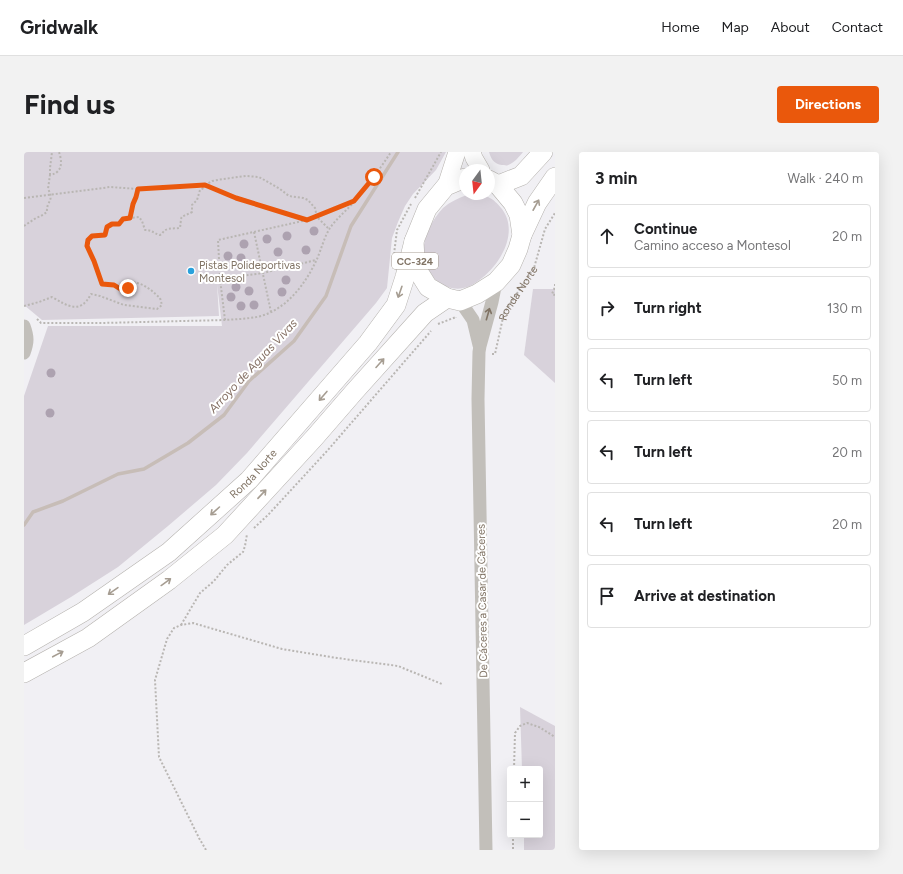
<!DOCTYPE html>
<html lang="en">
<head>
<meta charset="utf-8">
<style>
  body { margin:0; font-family:Figtree,sans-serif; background:#f2f2f2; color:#202124 }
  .controls { position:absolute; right:12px; bottom:12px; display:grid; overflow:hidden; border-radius:4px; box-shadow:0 4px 16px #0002 }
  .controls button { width:36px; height:36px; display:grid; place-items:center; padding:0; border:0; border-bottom:1px solid #e0e0e0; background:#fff; color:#202124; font:20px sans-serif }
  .compass { position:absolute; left:435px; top:12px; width:36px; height:36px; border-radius:50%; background:#fff; box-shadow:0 4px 16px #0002; rotate:195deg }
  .stop { position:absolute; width:12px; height:12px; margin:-9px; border:3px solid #ea580c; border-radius:50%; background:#fff }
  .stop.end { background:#ea580c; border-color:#fff; box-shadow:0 1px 4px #0008 }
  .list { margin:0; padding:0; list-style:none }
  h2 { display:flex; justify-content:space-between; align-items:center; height:52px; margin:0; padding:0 16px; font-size:17px }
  h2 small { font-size:13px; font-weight:400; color:#757577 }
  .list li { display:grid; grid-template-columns:26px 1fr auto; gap:12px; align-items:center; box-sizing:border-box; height:64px; margin:0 8px 8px; padding:0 8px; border:1px solid #e0e0e0; border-radius:4px }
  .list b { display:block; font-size:15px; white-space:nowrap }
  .list p { margin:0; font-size:13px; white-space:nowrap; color:#757577 }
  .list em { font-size:13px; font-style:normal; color:#757577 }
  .icon { flex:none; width:22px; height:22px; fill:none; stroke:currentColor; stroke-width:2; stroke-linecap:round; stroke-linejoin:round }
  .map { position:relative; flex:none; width:531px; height:698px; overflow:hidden; border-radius:4px }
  header { display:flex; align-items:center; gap:24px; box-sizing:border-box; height:56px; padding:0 20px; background:#fff; border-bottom:1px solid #e0e0e0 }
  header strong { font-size:19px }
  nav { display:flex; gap:22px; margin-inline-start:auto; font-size:14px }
  .intro { display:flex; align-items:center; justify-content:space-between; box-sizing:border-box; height:96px; padding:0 24px }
  h1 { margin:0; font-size:28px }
  .button { padding:10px 18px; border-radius:4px; background:#ea580c; color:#fff; font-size:14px; font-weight:700 }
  main { display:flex; gap:24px; padding:0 24px }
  aside { flex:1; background:#fff; border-radius:4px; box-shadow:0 4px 16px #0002 }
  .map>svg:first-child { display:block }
</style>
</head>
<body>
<header>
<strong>Gridwalk</strong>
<nav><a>Home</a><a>Map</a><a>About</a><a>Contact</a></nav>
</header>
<div class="intro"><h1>Find us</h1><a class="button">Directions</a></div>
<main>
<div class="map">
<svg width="531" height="698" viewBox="0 0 531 698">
  <rect width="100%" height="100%" fill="#f1f0f4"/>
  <g fill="#d8d2db" fill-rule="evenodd">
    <path d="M0,0H422L412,18L389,42L381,54L374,70L368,86L363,136L352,151L223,301L192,333L144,374L94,415L47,445L0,473V244L24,174H198L193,132L195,164L18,168L0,153ZM181,33V36L119,37H120Z"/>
    <path d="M465,0H499C496,4 489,12 484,13C484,14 478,13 478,13C470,12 467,7 465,0Z"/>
    <path d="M443,43C450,43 457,42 464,45C469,47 474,52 478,57C495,80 477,111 458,126C452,131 446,135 439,136C431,138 422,135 416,131C412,129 409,125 407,122C391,102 403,73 419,56C426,50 434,46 443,43Z"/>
    <path d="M509,137H531V231L500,203Z"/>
    <path d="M496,555L531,574V698H500V683H516V617H498Z"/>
  </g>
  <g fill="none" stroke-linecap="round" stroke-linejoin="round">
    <path stroke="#c7bdb7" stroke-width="3.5" d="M0,373L9,360L39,349L94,322L120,317L164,291L200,263L225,229L270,189L302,144L327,74L374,0"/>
    <g stroke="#b5b1ac" stroke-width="18">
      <g id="major">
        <path d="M448,0L450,6L457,18"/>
        <path d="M422,34L433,0"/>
      </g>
    </g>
    <g stroke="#b5b2ae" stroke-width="20">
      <g id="highway">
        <path d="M441,26L422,34L403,57L390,89L391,108L394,119L404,135L423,146L436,149L453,142L472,130L487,113L494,97L498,83L495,63L489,51L474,33L465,28"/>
        <path d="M474,33L497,24L519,0"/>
        <path d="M498,83L513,51L531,25"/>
        <path id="s2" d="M0,494L59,460L145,400L225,328L344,191L372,153L381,125L390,89"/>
        <path d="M0,521L64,486L145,428L201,383L291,285L330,240L401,161L423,146"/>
      </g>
    </g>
    <g stroke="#b9b6b3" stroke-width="2" stroke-dasharray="2 2" stroke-linecap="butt">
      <path d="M26,23V16L28,0"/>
      <path d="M181,33L188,29L199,27L222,24L235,25L256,37L265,44L279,46L284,48L291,56L293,65L305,77"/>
      <path d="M0,46L64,38L86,35L114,37L181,33L213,45L283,68"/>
      <path d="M391,46L417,0"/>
      <path d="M106,66L109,52L112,45L114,37"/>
      <path d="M0,74L12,66L17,64L23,60C22,49 31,49 24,37L26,23C29,22 31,22 33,20C39,15 37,6 35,0"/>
      <path d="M230,80L247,160"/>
      <path d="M370,102L373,78L387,52"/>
      <path d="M196,127L194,88L283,68L329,50"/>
      <path d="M531,132V135L528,142L531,143"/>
      <path d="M0,154L15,150L28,145C44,154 56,163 67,142L76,144L100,153L133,157L138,153L136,146L127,138L119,133L111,130L104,136L99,138L90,133L78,132L70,109L63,94L64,88L68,84L81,83L83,75L88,72H95L99,67L115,65L118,69L121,78C128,78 129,81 136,83L138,82C141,75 149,77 156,76C158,61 155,67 168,60V53L173,48L176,38L183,34"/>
      <path d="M13,167L17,171H78L201,168C213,167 225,167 237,164C264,156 282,131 293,107C297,98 301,83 306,76C313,66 323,58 331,49C344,33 356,17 367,0"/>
      <path d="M201,168L196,127L239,121L292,108"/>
      <path d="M414,172L432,165V166"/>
      <path id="s1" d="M468,202H471L480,161L510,116L521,77L531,61"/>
      <path d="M230,376L244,363L303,299L407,179"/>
      <path d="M157,473L176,441L190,429L203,413L219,400L221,394L223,382"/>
      <path d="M490,617L491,581L496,574L503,571L515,575L531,585"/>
      <path d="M489,683V698"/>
      <path d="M182,698L175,686L135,605L131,528L143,487L150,476L157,473L169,471L258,497L313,506L374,514L418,532"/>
    </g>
    <g stroke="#c2bfba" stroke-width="13">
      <path d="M436,149L449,168L455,193"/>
      <path d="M0,174C4,185 4,190 0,201"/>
      <path d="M462,698L454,247L455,200L456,194L468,150L472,130"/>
    </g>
    <use href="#major" stroke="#fff" stroke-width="17"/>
    <use href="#highway" stroke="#fff" stroke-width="19"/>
  </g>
  <g fill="#ada2b0">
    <circle cx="290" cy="79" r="4.5"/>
    <circle cx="263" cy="84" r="4.5"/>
    <circle cx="243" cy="87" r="4.5"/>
    <circle cx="220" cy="92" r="4.5"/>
    <circle cx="282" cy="98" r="4.5"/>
    <circle cx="254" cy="100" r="4.5"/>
    <circle cx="204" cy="104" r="4.5"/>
    <circle cx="217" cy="106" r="4.5"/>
    <circle cx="262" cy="128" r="4.5"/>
    <circle cx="212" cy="135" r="4.5"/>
    <circle cx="225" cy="139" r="4.5"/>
    <circle cx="258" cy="140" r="4.5"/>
    <circle cx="207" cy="145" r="4.5"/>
    <circle cx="230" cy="153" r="4.5"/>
    <circle cx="217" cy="154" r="4.5"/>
    <circle cx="27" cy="221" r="4.5"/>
    <circle cx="26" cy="261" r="4.5"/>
  </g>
  <defs><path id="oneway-shaft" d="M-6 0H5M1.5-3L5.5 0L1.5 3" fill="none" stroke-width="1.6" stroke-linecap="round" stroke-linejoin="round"/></defs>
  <g stroke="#a69d92">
    <use href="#oneway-shaft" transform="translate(512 53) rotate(-61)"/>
    <use href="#oneway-shaft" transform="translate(376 140) rotate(109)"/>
    <use href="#oneway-shaft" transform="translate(356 211) rotate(-48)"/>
    <use href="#oneway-shaft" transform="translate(299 244) rotate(131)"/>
    <use href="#oneway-shaft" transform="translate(238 342) rotate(-47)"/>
    <use href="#oneway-shaft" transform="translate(191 359) rotate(138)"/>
    <use href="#oneway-shaft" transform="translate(142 430) rotate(-36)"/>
    <use href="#oneway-shaft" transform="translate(89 439) rotate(145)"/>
    <use href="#oneway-shaft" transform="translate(34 502) rotate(-28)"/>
  </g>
  <use stroke="#807364" href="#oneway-shaft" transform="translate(464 162) rotate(-74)"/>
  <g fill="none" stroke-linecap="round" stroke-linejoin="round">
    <path stroke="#ea580c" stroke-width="5" d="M104,136L98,138L90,133L78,132L70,109L63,94L64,88L68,84L81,83L83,75L88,72H95L99,67L106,66L109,52L112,45L114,37L181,33L212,46L283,68L330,49L350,25"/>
  </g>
  <circle fill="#29a1dc" stroke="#fff" stroke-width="1.5" cx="167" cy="119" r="4"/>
  <g text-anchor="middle" stroke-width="4" stroke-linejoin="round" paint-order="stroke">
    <rect fill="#fff" stroke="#a69d92" stroke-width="1" x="368" y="101" width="46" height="16" rx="3"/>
    <g font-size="10" font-weight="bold" fill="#807364">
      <text x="391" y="113">CC-324</text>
    </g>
    <g font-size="11" fill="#807364" stroke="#fff" text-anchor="start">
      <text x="175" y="117">Pistas Polideportivas<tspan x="175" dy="13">Montesol</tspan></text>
    </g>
    <g font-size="11" fill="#807364" stroke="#fff">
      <text dy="4" stroke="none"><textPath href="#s1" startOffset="69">Ronda Norte</textPath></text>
      <text dy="4" stroke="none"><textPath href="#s2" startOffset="288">Ronda Norte</textPath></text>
      <text transform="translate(458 449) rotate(-91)" y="4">De Cáceres a Casar de Cáceres</text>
    </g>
    <g font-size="12" font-style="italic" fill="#857064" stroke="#fff">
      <text transform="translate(229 214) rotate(-47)" y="4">Arroyo de Aguas Vivas</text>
    </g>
  </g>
</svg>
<div class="controls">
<button>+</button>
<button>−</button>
</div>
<svg class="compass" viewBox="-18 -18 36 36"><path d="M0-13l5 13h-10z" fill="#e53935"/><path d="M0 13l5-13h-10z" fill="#757577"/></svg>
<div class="stop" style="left:350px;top:25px"></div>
<div class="stop end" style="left:104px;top:136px"></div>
</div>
<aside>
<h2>3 min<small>Walk · 240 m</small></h2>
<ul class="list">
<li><svg class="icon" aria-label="ahead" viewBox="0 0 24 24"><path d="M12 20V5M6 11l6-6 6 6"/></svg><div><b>Continue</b><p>Camino acceso a Montesol</p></div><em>20 m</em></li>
<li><svg class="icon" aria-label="right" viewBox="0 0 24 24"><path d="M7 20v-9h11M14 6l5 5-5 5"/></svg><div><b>Turn right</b></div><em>130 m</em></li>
<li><svg class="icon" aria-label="left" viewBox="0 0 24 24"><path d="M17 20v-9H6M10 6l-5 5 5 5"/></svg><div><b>Turn left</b></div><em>50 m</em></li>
<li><svg class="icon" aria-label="left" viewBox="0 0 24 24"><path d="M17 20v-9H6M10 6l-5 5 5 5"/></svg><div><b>Turn left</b></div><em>20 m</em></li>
<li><svg class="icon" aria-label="left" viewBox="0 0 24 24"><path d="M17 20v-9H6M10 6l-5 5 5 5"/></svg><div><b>Turn left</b></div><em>20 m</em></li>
<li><svg class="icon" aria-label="arrive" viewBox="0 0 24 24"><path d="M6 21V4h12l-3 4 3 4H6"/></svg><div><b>Arrive at destination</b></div></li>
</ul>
</aside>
</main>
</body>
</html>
